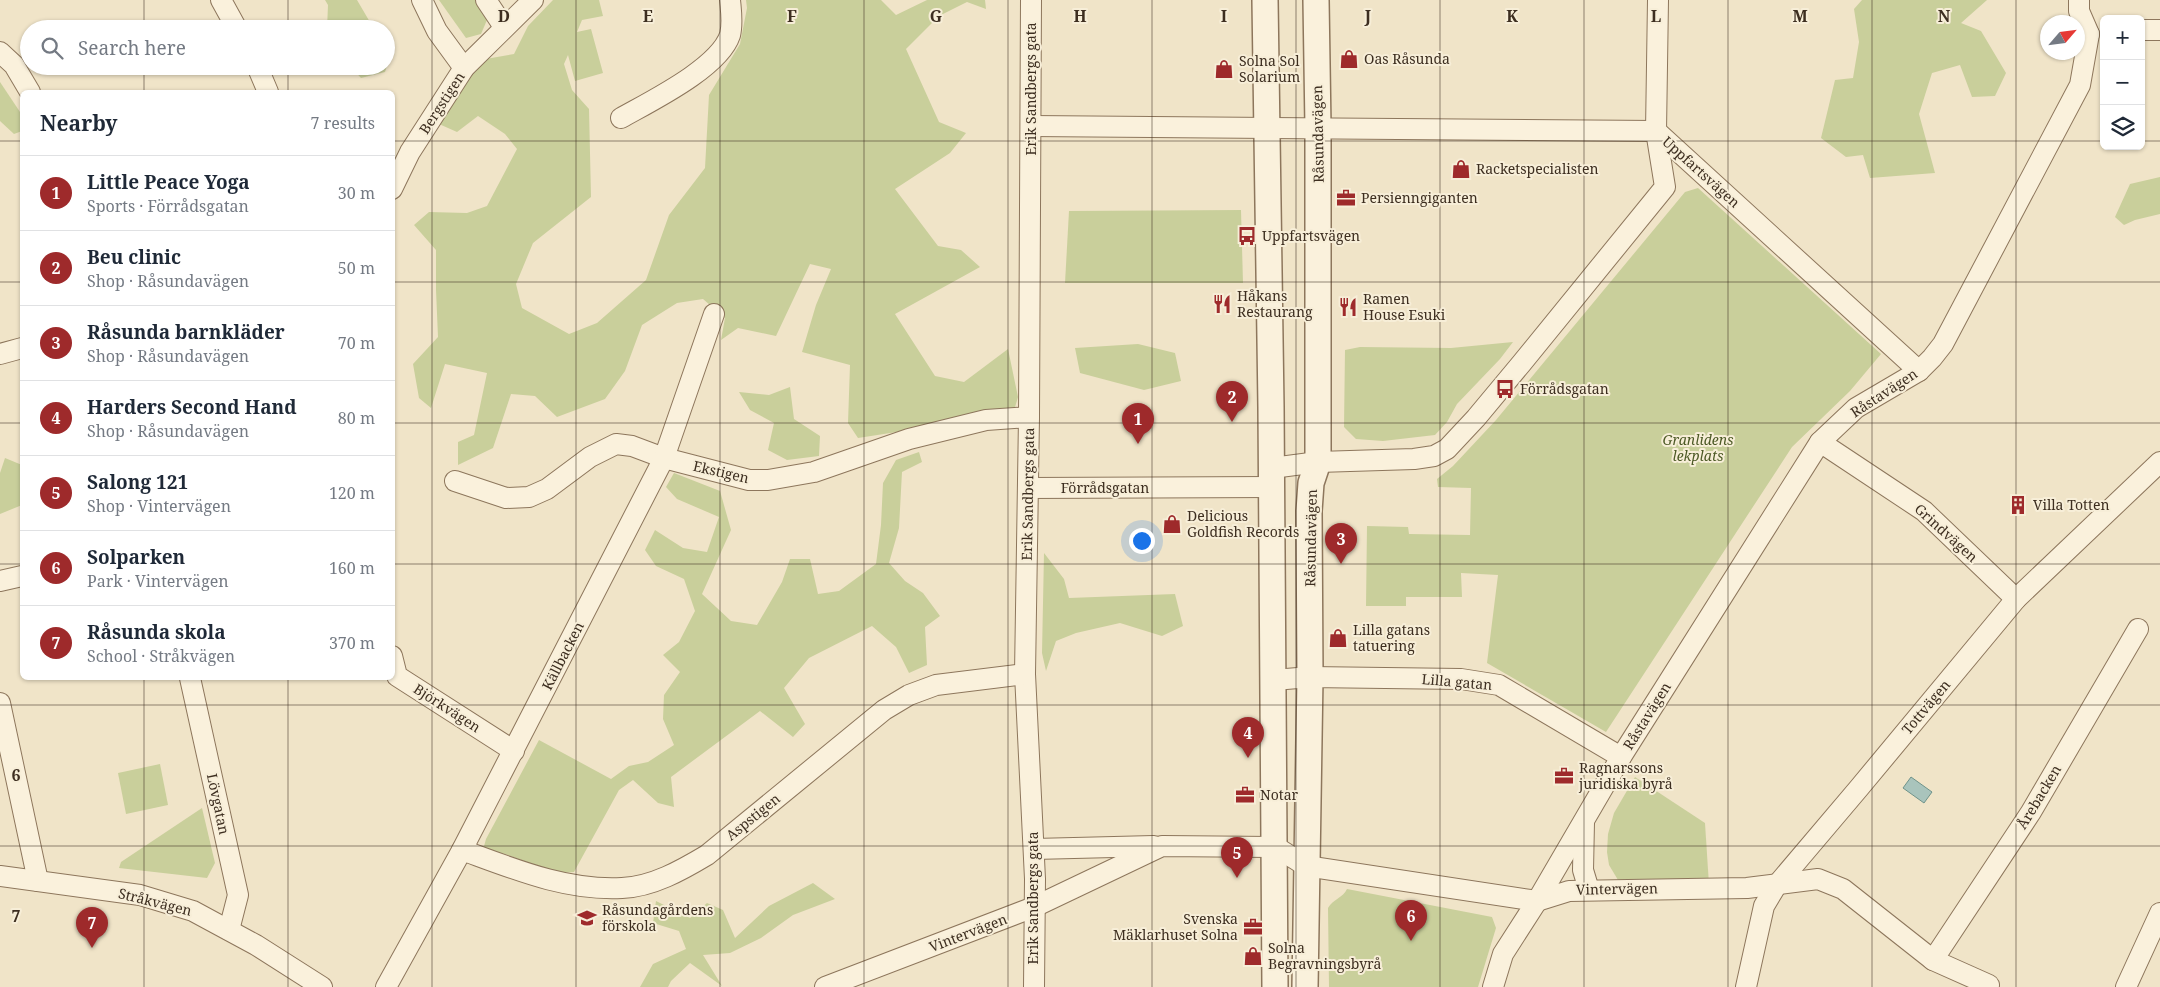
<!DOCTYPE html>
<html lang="en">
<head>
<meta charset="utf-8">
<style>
  body { margin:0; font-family:"Noto Serif",serif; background:#f2f2f3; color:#1f2937 }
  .controls { position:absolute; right:15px; top:15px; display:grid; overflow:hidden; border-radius:8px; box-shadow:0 1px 4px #0004 }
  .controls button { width:45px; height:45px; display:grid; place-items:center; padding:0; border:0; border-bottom:1px solid #e0e1e3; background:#fff; color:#1f2937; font:25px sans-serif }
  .compass { position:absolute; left:2040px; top:15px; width:45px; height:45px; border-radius:50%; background:#fff; box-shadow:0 1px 4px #0004; rotate:62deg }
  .you { position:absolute; left:1141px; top:540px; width:18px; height:18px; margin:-12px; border:4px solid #fff; border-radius:50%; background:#1a73e8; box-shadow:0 0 0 8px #1a73e833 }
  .badge { display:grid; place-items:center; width:32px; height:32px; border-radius:50%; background:#9e2a2b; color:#fff; font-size:16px; font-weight:700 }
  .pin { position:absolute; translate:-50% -41px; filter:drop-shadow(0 1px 2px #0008) }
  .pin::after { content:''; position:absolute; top:26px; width:18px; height:15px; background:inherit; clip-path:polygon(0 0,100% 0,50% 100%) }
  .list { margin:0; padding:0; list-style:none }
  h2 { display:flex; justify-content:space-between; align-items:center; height:65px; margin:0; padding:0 20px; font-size:21px }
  h2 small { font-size:16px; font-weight:400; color:#747a83 }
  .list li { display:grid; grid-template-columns:32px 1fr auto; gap:15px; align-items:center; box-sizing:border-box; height:75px; padding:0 20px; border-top:1px solid #e0e1e3 }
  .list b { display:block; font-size:19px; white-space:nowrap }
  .list p { margin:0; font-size:16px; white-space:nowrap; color:#747a83 }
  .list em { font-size:16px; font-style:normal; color:#747a83 }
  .icon { flex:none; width:28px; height:28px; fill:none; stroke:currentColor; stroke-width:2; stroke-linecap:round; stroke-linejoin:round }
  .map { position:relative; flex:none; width:2160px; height:987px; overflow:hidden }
  .search { position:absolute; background:#fff; box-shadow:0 1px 4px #0004; left:20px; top:20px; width:375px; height:55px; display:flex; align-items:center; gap:12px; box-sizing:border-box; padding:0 18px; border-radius:28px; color:#747a83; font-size:19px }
  .panel { position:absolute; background:#fff; box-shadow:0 1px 4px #0004; left:20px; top:90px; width:375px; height:590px; border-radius:8px }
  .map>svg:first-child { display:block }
</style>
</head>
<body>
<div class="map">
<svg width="2160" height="987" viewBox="0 0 2160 987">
  <rect width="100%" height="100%" fill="#f0e4c8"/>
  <g fill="#c9cf9b">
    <path d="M325,0H357L374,29H327L328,5Z"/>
    <path d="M439,0H475L487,20L481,34L466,38Z"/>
    <path d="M553,0H599L603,16L582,20L577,32L591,29L603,73L575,81L568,55L564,64L572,90L589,109L591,197L533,243L516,284L522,308L569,334L597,323L646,280L669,215L705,168L709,95L740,44L747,8L746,0H881L896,15L927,0H985L986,9L967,2L939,16L906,49L939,122L966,133L950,153L895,189L938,246L961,250L980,267L895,314L935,376L964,382L1008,349L1018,397L1013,414L858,438L848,423L850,365L802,352L816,305L831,269L810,264L776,336L738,328L721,340L725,318L703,299L677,303L642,325L625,371L605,399L557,417L535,396L511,394L493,448L458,465V442L474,435L487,373L445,364L431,408L419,398L413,364L438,337L436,290V250L414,225L429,212L467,213L487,206L517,149L505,134L478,116L457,132L439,124L480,60L514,54L528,26Z"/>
    <path d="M1862,0H1987L1961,23L1981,31L2006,73L1995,96L1972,97L1960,65L1932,73L1919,114L1935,173L1870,178L1863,155L1846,157L1821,138L1835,80L1853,78L1859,42L1854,9Z"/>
    <path d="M386,49L390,56L385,72L361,78L350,66H386Z"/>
    <path d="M0,82L22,115V131L14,134L0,121Z"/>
    <path d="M2160,177V214L2135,220L2124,225L2115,217L2130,184Z"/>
    <path d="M1698,188L1881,354L1850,391L1792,447L1606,732L1487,663L1498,575L1461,573L1462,597H1406V606H1366L1367,526L1408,527L1409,534L1470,535L1471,488L1438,487L1437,479L1453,466L1496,420L1685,192Z"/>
    <path d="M1241,210L1243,283H1065L1069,211Z"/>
    <path d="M1513,342L1500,359L1457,404L1447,422L1435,435L1383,441L1356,439L1344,427L1345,350L1360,347L1451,348Z"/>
    <path d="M1138,344L1175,353L1181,381L1144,390L1080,373L1075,348Z"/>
    <path d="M790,387L794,419L820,436L819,456L787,460L768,450L774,423L750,410L739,392L769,395Z"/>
    <path d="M919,452L922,462L902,472L899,528L889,563L905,581L923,593L940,616L925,627L927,665L909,673L896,647L872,626L809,658L784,688L805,724L793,737L760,711L671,777L674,807L658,803L633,780L619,790L574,872L556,873L505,854L483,850L486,839L539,740L611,779L629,766L648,762L674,745L663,719L664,695L680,672L663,655L679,642L695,611L684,579L656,566L645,550L655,530L683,548L707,552L719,517L677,499L666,487L674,473L720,491L731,530L702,594L731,621L757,625L782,582L790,559H810L818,594L839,591L876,564L881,525L883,483L896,460Z"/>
    <path d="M5,458L22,465V505L0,514V473Z"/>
    <path d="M1044,553L1064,579L1069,598L1175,594L1183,626L1162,636L1120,623L1076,633L1056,641L1046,671L1042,653Z"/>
    <path d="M160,764L168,805L126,814L118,773Z"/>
    <path d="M1635,777L1705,823L1709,885L1637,887L1618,880L1609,865L1607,852L1608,834L1614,813Z"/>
    <path d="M202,808L215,863L207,878L119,868L121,862Z"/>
    <path d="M813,883L835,899L793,915L761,938L730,953L703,955L722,986L690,963L671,981L668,987H640L653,964L686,949L679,931L653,923L656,901L690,918L707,903L723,910L735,938L769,906Z"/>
    <path d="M1347,889L1492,917L1496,928L1478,987H1329L1328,908C1333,899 1343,898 1347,889Z"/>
  </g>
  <path fill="#a9c4bc" stroke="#6f938a" d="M1911,777L1932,792L1924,803L1903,788Z"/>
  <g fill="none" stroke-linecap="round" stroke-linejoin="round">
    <g stroke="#8d765c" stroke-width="22">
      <g id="minor">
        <path d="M221,0L237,29"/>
        <path d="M422,0L437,31L464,68"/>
        <path d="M486,0L504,27"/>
        <path d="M1031,0L1029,417L1025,674L1035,879L1034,987"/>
        <path d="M2079,0V11L2089,34"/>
        <path d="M2141,30H2160"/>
        <path d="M0,52L14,65L30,92"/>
        <path d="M257,66L268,92"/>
        <path d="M621,118C651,101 719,68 730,35C733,23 731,11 730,0"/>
        <path d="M1031,126L1656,131L1919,371"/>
        <path d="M392,189L410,152L464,68L533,0"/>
        <path d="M0,354L22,348"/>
        <path d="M1820,442L1924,511L2016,599"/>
        <path d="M1272,468L1318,462L1414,459L1434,456L1447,449L1476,418L1521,364L1665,187L1656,131L1658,0"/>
        <path d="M455,481L506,498L529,497L547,489L590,457L616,444L632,446L664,458L749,480H768L814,472L909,439L986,420L1029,417"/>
        <path d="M1028,488L1272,487"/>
        <path d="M0,581L22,576"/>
        <path d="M392,656L397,676L514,751"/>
        <path d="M190,678L238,895L229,930"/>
        <path d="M1274,680L1310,677L1461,679L1499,685L1621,757"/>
        <path d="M0,703L38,881"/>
        <path d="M1584,822L1583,870L1589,890"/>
        <path d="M1034,849L1154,846"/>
        <path d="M462,850C514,869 566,891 622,888C652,887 682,870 707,855L884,710L909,695L936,685L1025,674"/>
        <path d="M0,876L140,895L193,911L256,945L322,987"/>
        <path d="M1933,960L2031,812L2138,629"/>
        <path d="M386,987L462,850L664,458L714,314"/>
        <path d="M825,987L1034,907L1162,846L1276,847L1306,866L1537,901L1569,891L1747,888L1818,879L1843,889L1933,960L1989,985"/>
        <path d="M1493,987L1503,954L1537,901L1621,757L1820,442L1856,408L1919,371L1932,358L1943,344L2080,85L2089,34"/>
        <path d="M1746,987L1764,906L1776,886L1859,788L2016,599L2160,462"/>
        <path d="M2126,987L2160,913"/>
      </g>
    </g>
    <g stroke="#8d765c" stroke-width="28">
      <g id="tertiary">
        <path d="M1265,0L1271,407L1275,987"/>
        <path d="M1305,987L1310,677L1309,511L1311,483L1318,462V128L1316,0"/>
      </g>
    </g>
    <use href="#minor" stroke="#faf1dc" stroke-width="20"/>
    <use href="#tertiary" stroke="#faf1dc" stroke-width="25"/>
  </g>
  <path fill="none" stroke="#3d2e20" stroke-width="1" stroke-opacity="0.55" d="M144,0V29M288,0V29M432,0V987M576,0V987M720,0V987M864,0V987M1008,0V987M1152,0V987M1296,0V987M1440,0V987M1584,0V987M1728,0V987M1872,0V987M2016,0V987M144,66V92M288,66V92M0,141H22M392,141H2104M2141,141H2160M0,282H22M392,282H2160M0,423H22M392,423H2160M0,564H22M392,564H2160M144,678V987M288,678V987M0,705H2160M0,846H2160"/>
  <defs>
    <g id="shop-bare" transform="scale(1.5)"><path d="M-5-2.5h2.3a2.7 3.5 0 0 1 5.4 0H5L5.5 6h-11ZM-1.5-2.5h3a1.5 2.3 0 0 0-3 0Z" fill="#9e2a2b" stroke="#f7eed8" stroke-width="2.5" paint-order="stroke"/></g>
    <g id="office-bare" transform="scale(1.5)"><path d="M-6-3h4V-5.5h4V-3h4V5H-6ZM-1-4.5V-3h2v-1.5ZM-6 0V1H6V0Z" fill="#9e2a2b" stroke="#f7eed8" stroke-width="2.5" paint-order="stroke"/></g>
    <g id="bus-bare" transform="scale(1.5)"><path d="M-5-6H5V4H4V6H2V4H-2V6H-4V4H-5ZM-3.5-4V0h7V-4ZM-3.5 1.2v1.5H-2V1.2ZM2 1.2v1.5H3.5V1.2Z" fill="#9e2a2b" stroke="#f7eed8" stroke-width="2.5" paint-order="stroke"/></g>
    <g id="restaurant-bare" transform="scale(1.5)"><path d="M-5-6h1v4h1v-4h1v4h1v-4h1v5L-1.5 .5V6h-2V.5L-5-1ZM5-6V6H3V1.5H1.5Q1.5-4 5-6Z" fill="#9e2a2b" stroke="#f7eed8" stroke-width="2.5" paint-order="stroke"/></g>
    <g id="building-bare" transform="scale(1.5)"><path d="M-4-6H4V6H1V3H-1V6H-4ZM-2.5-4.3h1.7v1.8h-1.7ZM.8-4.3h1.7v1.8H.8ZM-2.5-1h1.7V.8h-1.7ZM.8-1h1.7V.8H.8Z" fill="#9e2a2b" stroke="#f7eed8" stroke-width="2.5" paint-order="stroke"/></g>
    <g id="school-bare" transform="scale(1.5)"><path d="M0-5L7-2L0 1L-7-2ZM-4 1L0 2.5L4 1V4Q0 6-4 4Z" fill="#9e2a2b" stroke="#f7eed8" stroke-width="2.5" paint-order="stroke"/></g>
  </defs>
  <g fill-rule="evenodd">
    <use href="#shop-bare" x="1349" y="59"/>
    <use href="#shop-bare" x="1224" y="69"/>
    <use href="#shop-bare" x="1461" y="169"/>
    <use href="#office-bare" x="1346" y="198"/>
    <use href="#bus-bare" x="1247" y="236"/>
    <use href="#restaurant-bare" x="1222" y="304"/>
    <use href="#restaurant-bare" x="1348" y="307"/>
    <use href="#bus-bare" x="1505" y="389"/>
    <use href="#building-bare" x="2018" y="505"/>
    <use href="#shop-bare" x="1172" y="524"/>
    <use href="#shop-bare" x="1338" y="638"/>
    <use href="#office-bare" x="1564" y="776"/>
    <use href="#office-bare" x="1245" y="795"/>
    <use href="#school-bare" x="587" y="918"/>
    <use href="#office-bare" x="1253" y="927"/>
    <use href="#shop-bare" x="1253" y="956"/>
  </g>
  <g text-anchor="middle" stroke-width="4" stroke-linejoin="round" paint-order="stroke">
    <g font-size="14" fill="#3d2e20" stroke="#f7eed8" text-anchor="start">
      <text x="1364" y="64">Oas Råsunda</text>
      <text x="1239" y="66">Solna Sol<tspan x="1239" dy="16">Solarium</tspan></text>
      <text x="1476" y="174">Racketspecialisten</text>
      <text x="1361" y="203">Persienngiganten</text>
      <text x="1262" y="241">Uppfartsvägen</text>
      <text x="1237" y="301">Håkans<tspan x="1237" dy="16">Restaurang</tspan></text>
      <text x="1363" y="304">Ramen<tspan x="1363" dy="16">House Esuki</tspan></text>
      <text x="1520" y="394">Förrådsgatan</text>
      <text x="2033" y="510">Villa Totten</text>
      <text x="1187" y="521">Delicious<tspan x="1187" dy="16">Goldfish Records</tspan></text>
      <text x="1353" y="635">Lilla gatans<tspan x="1353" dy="16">tatuering</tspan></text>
      <text x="1579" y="773">Ragnarssons<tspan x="1579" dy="16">juridiska byrå</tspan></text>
      <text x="1260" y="800">Notar</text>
      <text x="602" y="915">Råsundagårdens<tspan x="602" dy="16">förskola</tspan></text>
      <text x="1238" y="924" text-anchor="end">Svenska<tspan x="1238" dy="16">Mäklarhuset Solna</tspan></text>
      <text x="1268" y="953">Solna<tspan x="1268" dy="16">Begravningsbyrå</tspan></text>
    </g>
    <g font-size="14" fill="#3d2e20" stroke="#f7eed8">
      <text transform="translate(1031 89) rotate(-90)" y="5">Erik Sandbergs gata</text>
      <text transform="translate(442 103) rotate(-57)" y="5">Bergstigen</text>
      <text transform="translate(1318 134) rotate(-91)" y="5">Råsundavägen</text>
      <text transform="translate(1701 172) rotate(42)" y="5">Uppfartsvägen</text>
      <text transform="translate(1884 393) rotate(-33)" y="5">Råstavägen</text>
      <text transform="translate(721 472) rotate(13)" y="5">Ekstigen</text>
      <text x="1105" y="493">Förrådsgatan</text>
      <text transform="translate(1028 494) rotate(-89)" y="5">Erik Sandbergs gata</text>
      <text transform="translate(1946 533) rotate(42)" y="5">Grindvägen</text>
      <text transform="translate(1311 538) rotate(-89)" y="5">Råsundavägen</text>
      <text transform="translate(563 656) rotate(-63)" y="5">Källbacken</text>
      <text transform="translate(1457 682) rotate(5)" y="5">Lilla gatan</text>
      <text transform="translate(1926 707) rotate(-50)" y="5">Tottvägen</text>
      <text transform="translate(447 708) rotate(33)" y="5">Björkvägen</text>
      <text transform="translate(1647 716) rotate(-58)" y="5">Råstavägen</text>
      <text transform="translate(2039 797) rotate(-59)" y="5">Årebacken</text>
      <text transform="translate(218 804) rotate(78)" y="5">Lövgatan</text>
      <text transform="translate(753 817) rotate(-39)" y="5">Aspstigen</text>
      <text transform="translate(1617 889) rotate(-1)" y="5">Vintervägen</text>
      <text transform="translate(1033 898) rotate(-90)" y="5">Erik Sandbergs gata</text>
      <text transform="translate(155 902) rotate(14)" y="5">Stråkvägen</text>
      <text transform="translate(968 933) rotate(-21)" y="5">Vintervägen</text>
    </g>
    <g font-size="14" font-style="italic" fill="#4d5a26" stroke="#f7eed8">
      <text x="1698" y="445">Granlidens<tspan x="1698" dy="16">lekplats</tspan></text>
    </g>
  </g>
  <g font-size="16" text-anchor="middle" font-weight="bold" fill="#3d2e20" stroke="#f7eed8" stroke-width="4" stroke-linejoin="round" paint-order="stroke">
    <text x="504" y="22">D</text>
    <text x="648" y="22">E</text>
    <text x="792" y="22">F</text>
    <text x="936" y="22">G</text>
    <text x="1080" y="22">H</text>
    <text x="1224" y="22">I</text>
    <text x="1368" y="22">J</text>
    <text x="1512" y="22">K</text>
    <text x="1656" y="22">L</text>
    <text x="1800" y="22">M</text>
    <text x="1944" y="22">N</text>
    <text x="16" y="781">6</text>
    <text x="16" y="922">7</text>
  </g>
</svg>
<div class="controls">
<button>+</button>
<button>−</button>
<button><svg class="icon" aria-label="layers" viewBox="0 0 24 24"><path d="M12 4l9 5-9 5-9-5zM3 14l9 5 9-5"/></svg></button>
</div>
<svg class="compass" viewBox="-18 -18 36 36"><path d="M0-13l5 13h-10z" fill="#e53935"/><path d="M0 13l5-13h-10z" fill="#747a83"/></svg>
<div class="you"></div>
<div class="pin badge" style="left:1138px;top:444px">1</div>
<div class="pin badge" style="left:1232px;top:422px">2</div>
<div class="pin badge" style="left:1341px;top:564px">3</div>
<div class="pin badge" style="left:1248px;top:758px">4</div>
<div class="pin badge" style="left:1237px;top:878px">5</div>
<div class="pin badge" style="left:1411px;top:941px">6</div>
<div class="pin badge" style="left:92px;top:948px">7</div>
<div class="search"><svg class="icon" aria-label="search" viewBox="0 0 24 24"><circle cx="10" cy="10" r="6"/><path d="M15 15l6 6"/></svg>Search here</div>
<section class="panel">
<h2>Nearby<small>7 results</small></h2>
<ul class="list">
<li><span class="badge">1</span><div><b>Little Peace Yoga</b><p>Sports · Förrådsgatan</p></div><em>30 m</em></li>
<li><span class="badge">2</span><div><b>Beu clinic</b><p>Shop · Råsundavägen</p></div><em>50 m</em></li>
<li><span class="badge">3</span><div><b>Råsunda barnkläder</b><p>Shop · Råsundavägen</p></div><em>70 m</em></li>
<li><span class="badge">4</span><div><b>Harders Second Hand</b><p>Shop · Råsundavägen</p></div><em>80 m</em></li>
<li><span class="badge">5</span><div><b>Salong 121</b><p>Shop · Vintervägen</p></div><em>120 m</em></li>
<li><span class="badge">6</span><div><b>Solparken</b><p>Park · Vintervägen</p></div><em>160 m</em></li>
<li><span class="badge">7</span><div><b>Råsunda skola</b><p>School · Stråkvägen</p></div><em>370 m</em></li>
</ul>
</section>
</div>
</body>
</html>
